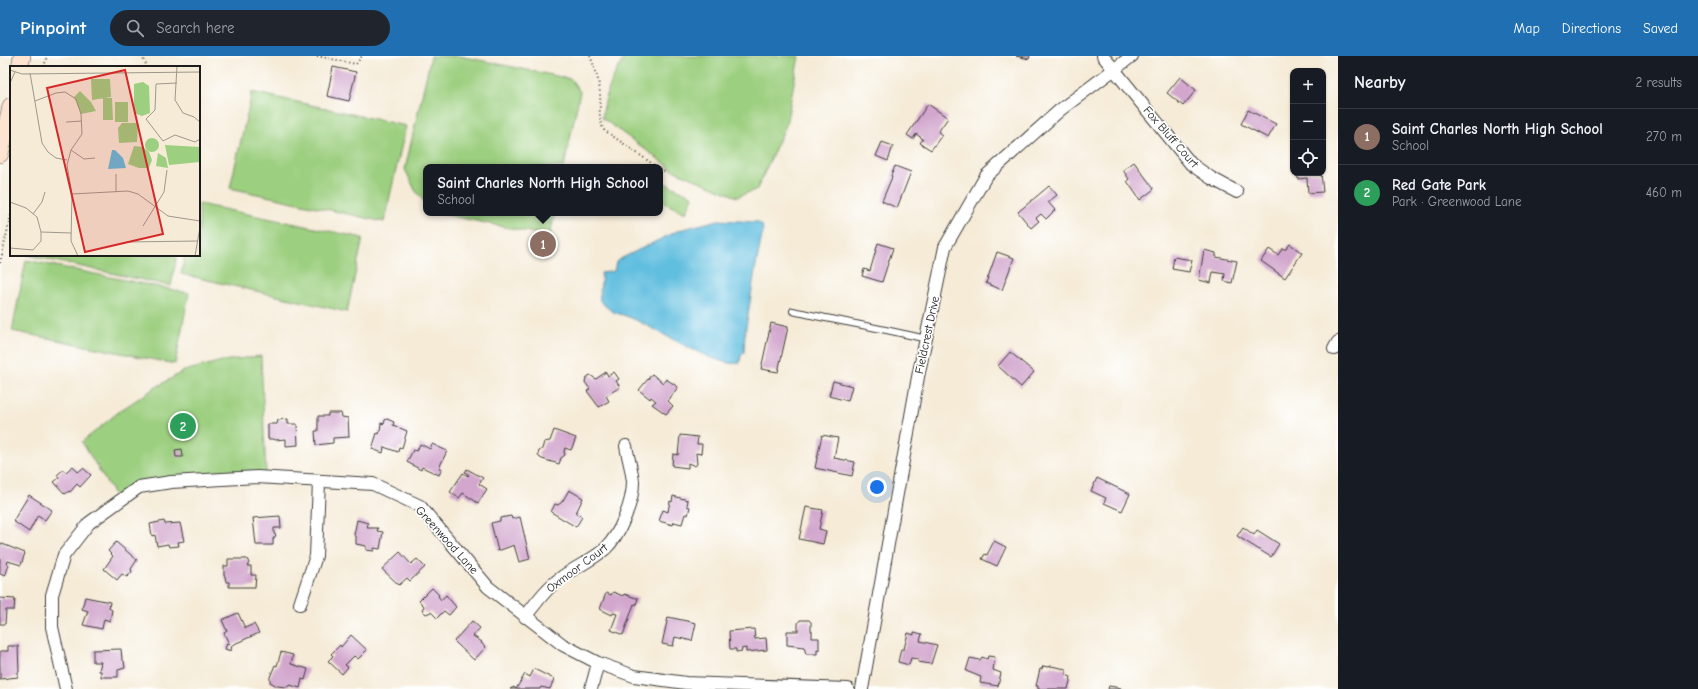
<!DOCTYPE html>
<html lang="en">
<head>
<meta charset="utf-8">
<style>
  body { margin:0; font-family:"Comic Neue",sans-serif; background:#20242c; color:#f1f3f6 }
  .controls { position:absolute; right:12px; top:12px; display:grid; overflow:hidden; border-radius:8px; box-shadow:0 1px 3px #0004 }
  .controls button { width:36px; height:36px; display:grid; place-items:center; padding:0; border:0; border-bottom:1px solid #363941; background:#171b24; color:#f1f3f6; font:20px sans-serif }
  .you { position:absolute; left:877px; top:431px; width:14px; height:14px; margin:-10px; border:3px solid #fff; border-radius:50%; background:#1a73e8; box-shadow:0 0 0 6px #1a73e833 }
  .badge { display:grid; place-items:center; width:26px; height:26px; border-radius:50%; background:#1f6fb2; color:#fff; font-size:13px; font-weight:700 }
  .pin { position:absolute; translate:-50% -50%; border:2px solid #fff; box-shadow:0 1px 4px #0006 }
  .popup { position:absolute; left:423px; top:108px; width:240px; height:52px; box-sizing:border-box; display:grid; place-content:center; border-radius:8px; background:#171b24; filter:drop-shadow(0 1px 3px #0005); font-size:13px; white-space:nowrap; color:#9ea1a6 }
  .popup b { font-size:15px; color:#f1f3f6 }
  .popup::after { content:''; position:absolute; left:50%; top:100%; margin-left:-8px; border:8px solid transparent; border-top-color:#171b24 }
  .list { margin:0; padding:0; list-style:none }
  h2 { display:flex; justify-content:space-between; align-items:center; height:52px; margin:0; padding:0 16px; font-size:17px }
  h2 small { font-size:13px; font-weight:400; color:#9ea1a6 }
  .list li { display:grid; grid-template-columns:26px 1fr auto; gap:12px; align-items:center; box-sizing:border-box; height:56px; padding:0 16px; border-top:1px solid #363941 }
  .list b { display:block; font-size:15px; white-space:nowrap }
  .list p { margin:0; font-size:13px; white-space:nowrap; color:#9ea1a6 }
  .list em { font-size:13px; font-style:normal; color:#9ea1a6 }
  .icon { flex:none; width:22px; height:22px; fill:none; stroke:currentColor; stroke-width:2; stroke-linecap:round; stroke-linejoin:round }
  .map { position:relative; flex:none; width:1338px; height:633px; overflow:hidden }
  header { display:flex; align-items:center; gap:24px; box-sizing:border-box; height:56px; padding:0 20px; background:#1f6fb2; color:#fff }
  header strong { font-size:19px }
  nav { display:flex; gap:22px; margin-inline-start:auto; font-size:14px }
  .search { width:280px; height:36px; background:#20242c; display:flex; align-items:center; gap:10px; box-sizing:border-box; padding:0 14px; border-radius:22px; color:#9ea1a6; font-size:15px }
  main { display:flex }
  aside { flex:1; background:#171b24 }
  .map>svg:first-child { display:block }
</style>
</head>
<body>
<header>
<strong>Pinpoint</strong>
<div class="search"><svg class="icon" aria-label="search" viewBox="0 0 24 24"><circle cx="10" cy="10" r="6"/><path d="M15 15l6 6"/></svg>Search here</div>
<nav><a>Map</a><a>Directions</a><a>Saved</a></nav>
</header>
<main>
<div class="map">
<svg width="1338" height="633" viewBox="0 0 1338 633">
  <rect width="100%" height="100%" fill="#fff"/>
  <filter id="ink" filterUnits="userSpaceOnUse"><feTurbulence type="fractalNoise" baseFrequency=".025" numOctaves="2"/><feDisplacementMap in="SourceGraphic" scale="8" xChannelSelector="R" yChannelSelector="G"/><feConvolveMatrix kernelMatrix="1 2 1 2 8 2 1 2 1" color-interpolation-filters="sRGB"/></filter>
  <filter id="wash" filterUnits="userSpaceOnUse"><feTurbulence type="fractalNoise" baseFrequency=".012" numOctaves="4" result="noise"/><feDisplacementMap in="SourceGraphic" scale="16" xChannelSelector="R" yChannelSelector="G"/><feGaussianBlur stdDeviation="0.9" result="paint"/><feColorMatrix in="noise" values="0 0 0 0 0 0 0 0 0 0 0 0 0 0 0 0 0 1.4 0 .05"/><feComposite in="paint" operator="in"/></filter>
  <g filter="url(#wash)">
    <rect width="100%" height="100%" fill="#f5ebd7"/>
    <g fill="#9ccf7f" stroke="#5c764e">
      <path d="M431,0H460L571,23L580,36L564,111H426V148L415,134L405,113Z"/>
      <path d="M626,0H799L786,69L757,133L737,141L675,115L602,62C605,40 612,18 626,0Z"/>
      <path d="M252,36L406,70L384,166L230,132Z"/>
      <path d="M660,125L693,140L686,157L660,145Z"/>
      <path d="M199,148L363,182L347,256L181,218L185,199H199Z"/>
      <path d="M437,157H555L550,179L539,178Z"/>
      <path d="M27,199H177L171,230Z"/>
      <path d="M26,204L189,237L175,308L12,275Z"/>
      <path d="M261,300L266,418L138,425L115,440L82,386L121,354L153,333L184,315L222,305Z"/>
    </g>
    <path fill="#61bedf" stroke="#3e6d7e" d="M718,164L758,166L762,169L763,175L755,214L745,278L744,297L741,300L740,307C716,313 652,269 626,260C621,258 616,258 612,255C607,252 603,248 600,245C598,236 603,224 601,217L614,215L616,206L618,204L679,174Z"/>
    <g id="blocks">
      <g fill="#d2a6cd">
        <path d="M1016,0H1030L1029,3Z"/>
        <path d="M333,11L356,16L349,45L327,40Z"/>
        <path d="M1180,21L1196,34L1183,50L1167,37Z"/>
        <path d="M928,48L948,62L938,76L942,79L931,94L920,87L923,83L916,78L913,83L907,79Z"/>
        <path d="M1248,54L1276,68L1268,82L1241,68Z"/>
        <path d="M882,86L893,90L888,105L876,100Z"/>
        <path d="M1134,106L1154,133L1140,144L1127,125L1129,123L1123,114Z"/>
        <path d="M895,110L911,116L897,152L882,145L892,121L891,120Z"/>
        <path d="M1297,117H1321L1323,136L1308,137L1307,122L1298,123Z"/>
        <path d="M1049,130L1057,139L1048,146L1055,154L1046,163L1041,158L1036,162L1039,165L1031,172L1018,156Z"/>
        <path d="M878,187L893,192L882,226L862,220L864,213L870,215Z"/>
        <path d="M1290,188L1302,197L1285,222L1261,205L1269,193L1278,199L1282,193H1286Z"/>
        <path d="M1204,194L1216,197V201L1237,205L1232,227L1224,225L1225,218L1213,216L1211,227L1199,224Z"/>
        <path d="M997,196L1014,202L1002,234L986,227Z"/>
        <path d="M1174,201L1192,204L1189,216L1172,213Z"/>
        <path d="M771,267L788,271L778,316L761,313Z"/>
        <path d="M1010,296L1034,316L1021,331L998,310Z"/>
        <path d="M606,316L608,320L614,316L619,323L616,325L620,331L606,340L609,345L599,351L587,335L590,333L585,326L586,322L590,319L596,323Z"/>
        <path d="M652,318L663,327L666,323L678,331L668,345L673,350L666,358L652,348L656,345L651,341L650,343L639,334Z"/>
        <path d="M833,325L852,330L848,345L829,340Z"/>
        <path d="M328,357H341L342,361L348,362L349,381L333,382V387L316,389L315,375H318V360H328Z"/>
        <path d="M288,363V368H297L298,389L286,390V383L275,384L274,383H268V368H277L278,364Z"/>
        <path d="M387,363L394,366L393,369L407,375L402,392L399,391L398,396L384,391L383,397L372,393L377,377L379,378L380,375L381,367L384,368L385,364Z"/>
        <path d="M554,374L576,382L571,394L565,392L564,396L565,399L561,402L559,408L542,403L539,401L538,398L539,395L542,393L544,386L550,385Z"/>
        <path d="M680,379L698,381L697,388H702L701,398L696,397L697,408L695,410L688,407V412L672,410L673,398L678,399Z"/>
        <path d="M822,379L838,382L834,402L855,406L852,420L815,412Z"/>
        <path d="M420,388L430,393L432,388L447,395L439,412L442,413L439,419L422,411L421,414L407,406L413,394L417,395Z"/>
        <path d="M182,393L183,401H176L175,394Z"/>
        <path d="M73,410L78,416L83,412L91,419L80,431L77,428L70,436L69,435L65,438L54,426L59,422L57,419L63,414L66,416Z"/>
        <path d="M467,413L483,422L479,428L487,433L478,447L463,437L459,442L450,436L463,417L468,420L469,419L465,416Z"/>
        <path d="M1097,422L1130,438L1122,455L1104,447L1106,442L1091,435Z"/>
        <path d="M569,434L583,442L576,457L582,461L576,471L551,456L555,448L558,449L562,446Z"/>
        <path d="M29,439L52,454L45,464L38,459L29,476L13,465Z"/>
        <path d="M673,440L688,444L687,450L690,451L688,459L685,458L682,468L674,466L673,469L659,465L663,454L668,456L670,445L672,446Z"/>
        <path d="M806,451L823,454L819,473L826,475L823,488L799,483Z"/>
        <path d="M280,460L281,472H274V478L276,479L273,483V489H256L253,462Z"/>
        <path d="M511,460L512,463L520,461L530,503L519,506L514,489L498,495L491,467L500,465V462Z"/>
        <path d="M357,464L368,467L367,472H378L377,475L383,476L380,493L374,492V495L366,494V490L356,488V480L354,479Z"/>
        <path d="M164,465L165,468L180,467L184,485L178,486L179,490L169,491L168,488L157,490L155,479L152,480L150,468Z"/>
        <path d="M1243,471L1254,479L1257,474L1279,488L1271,501L1237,480Z"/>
        <path d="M994,485L1006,491L997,510L982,503L985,498L987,499Z"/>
        <path d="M116,486L137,504L131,513L132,516L127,521L122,518L117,524L104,513L113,500L108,495Z"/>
        <path d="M0,487L25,497L21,509L8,505L7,508L9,509L5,520L0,518Z"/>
        <path d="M400,496L411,508L417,503L425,511L410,525L407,522L399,529L382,513Z"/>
        <path d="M228,503H247L249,507L247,510H251V519H256L255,531H229V526H226L225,520H224V510H228Z"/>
        <path d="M432,532L439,539L438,540L441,544L446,539L456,551L449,559L444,555L437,562L431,556L426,558L422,554L424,550L419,545Z"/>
        <path d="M613,536L623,540L624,538L636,542H638L636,549L634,548L623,579L611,574L617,558L613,557L612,559L600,553L606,537L611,539Z"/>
        <path d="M85,541L110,546L109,552L112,554L110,565L104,563L102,573L83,569L88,555L82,553Z"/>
        <path d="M0,542L15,543L14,554H6L5,568H0Z"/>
        <path d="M238,557L245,572L254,568L259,577L232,589L231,595L225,593L227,587L229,588L224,577L227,575L222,564Z"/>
        <path d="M668,561L696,567L692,585L675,581L673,590L662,588Z"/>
        <path d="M800,564H809L811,566V575H812V582H819V594L817,593V598H806L804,591L787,589V575H798V567Z"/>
        <path d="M472,565L480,572L473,580L482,586L481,587L486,591L474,604L454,585Z"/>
        <path d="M754,573L755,583L766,582L767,594L746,596V592L741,593L742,595L736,596V593H730L729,575Z"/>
        <path d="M914,576L922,578L920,585L937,589L931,608L918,606V603L911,602L909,609L898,606L901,593H904L908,577L914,579Z"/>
        <path d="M351,579L367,594L358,603L354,600L345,609L348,611L342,618L328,605L333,600L331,598L340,589L341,591Z"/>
        <path d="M8,590H18L19,616H18V621L0,623V595H8Z"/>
        <path d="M121,593L122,603L124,605L125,612L118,614V621H101V615H99L101,606H93V594Z"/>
        <path d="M281,596L293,599L291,608L308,613L305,624L302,623L300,632L290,629L287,631L277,630L270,626V621L275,609L277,610Z"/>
        <path d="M988,600L995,601L993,614L1001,617L998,630L980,627L981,621L966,615L970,602L980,604L982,601L987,603Z"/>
        <path d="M1043,610L1048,611L1051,610L1066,613V619L1071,621L1068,633H1038V630H1036L1040,613H1042Z"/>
        <path d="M534,613L554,623L550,633L541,631L540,633H510L514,631L516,633L525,618L530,621Z"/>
        <path d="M1109,630L1121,632V633H1108Z"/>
      </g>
    </g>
  </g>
  <g filter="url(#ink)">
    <use href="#blocks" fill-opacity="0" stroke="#3d3b38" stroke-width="1"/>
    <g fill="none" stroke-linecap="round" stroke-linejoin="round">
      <g stroke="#3d3b38" stroke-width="8">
        <path id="lane" d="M793,255C837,265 882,272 926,283"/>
      </g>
      <g stroke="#3d3b38" stroke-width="14">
        <g id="street">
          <path d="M1103,0L1191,108L1211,122L1237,136"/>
          <path d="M1334,293L1338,286"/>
          <path d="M300,548L316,500L319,426"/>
          <path d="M525,561C536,547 547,531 562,521C576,511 592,504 605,493C620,479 633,446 633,426C632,414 628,402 626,390"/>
          <path d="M66,633L52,571V539L64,499L89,467L139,431L171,426L257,421L373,428L420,450L488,531L563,589L598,607L634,620L686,627L848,633"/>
          <path d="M591,633L598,607"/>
          <path d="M862,633L918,321L945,191L986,120L1060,54L1132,0"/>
        </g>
      </g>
      <g stroke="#3d3b38" stroke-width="18">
        <g id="secondary">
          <path d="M20,11L22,0"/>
          <path d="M0,98L11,50"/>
        </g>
      </g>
      <g stroke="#3d3b38" stroke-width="2" stroke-dasharray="1 3" stroke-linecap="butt">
        <path d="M142,0L147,11"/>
        <path d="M317,0L356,8L362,0"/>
        <path d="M590,0C595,12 599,24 600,37C601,49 597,62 604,74L657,111"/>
        <path d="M44,11L47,0"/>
        <path d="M660,113L667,117"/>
        <path d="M0,207L11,159"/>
      </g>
      <use href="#lane" stroke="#fff" stroke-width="6"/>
      <use href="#street" stroke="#fff" stroke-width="12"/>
      <use href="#secondary" stroke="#fde4d1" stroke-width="17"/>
    </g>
  </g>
  <g text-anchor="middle" stroke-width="3.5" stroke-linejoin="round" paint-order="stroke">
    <g font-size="12" fill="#1c1c1c" stroke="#fff">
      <text transform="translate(1171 81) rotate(49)" y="4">Fox Bluff Court</text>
      <text transform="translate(927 279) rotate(-78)" y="4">Fieldcrest Drive</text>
      <text transform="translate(447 484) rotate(48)" y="4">Greenwood Lane</text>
      <text transform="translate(577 512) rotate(-37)" y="4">Oxmoor Court</text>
    </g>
  </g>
  <g transform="translate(10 10)">
    <rect width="190" height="190" fill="#f5ebd7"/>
    <path d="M81,13H100L101,31L82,34ZM133,16L139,20L140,47L132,50L124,47V18ZM70,25L81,36L86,45L71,48L64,31ZM93,32H102L103,54H93ZM105,36H118V56H105ZM112,57H128L127,76L109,77L108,62ZM135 79a7 7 0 1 1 14 0a7 7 0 1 1-14 0ZM155,79L190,81V96L159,99ZM124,80L133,81L139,86L142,94L139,102H129L118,98ZM148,87L156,92L158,102L146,100Z" fill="#9ccf7f"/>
    <path d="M102,84H105L113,92L116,102L98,103Z" fill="#61bedf"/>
    <path fill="none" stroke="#9e988c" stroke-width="1" d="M167,0L165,34L173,47L184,51L190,56M0,4L12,8L190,6M20,7L32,77L38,86L46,92L57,94M0,17L5,6M167,17L146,18L145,44L136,53L153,75L165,69L185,76L190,73M25,35L46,27L55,26L66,33L71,48L72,68L61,84L57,99L62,128L61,175L68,190M56,56L72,55M61,84L74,93L85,92M106,108V126M62,128L118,125L128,128L158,150L190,155M0,136L16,142L27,151L31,166V175L23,184L0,182M23,148L32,136L35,126M133,160L154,126L157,104M31,166L61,167M117,176L188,175M185,190L190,161"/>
    <path fill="#d62828" fill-opacity="0.15" stroke="#d62828" stroke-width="2" d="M115,4L153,168L75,186L37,22Z"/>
    <rect width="190" height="190" fill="none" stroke="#1c1c1c" stroke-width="2"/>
  </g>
</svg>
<div class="controls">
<button>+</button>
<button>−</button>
<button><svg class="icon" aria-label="locate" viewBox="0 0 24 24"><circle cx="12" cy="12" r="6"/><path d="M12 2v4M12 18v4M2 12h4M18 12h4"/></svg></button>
</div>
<div class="you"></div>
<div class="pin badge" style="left:543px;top:188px;background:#8d6e63">1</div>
<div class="popup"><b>Saint Charles North High School</b>School</div>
<div class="pin badge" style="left:183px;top:370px;background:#2e9e5b">2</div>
</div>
<aside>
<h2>Nearby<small>2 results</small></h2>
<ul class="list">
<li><span class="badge" style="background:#8d6e63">1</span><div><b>Saint Charles North High School</b><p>School</p></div><em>270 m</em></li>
<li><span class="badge" style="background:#2e9e5b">2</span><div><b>Red Gate Park</b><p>Park · Greenwood Lane</p></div><em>460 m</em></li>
</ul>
</aside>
</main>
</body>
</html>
